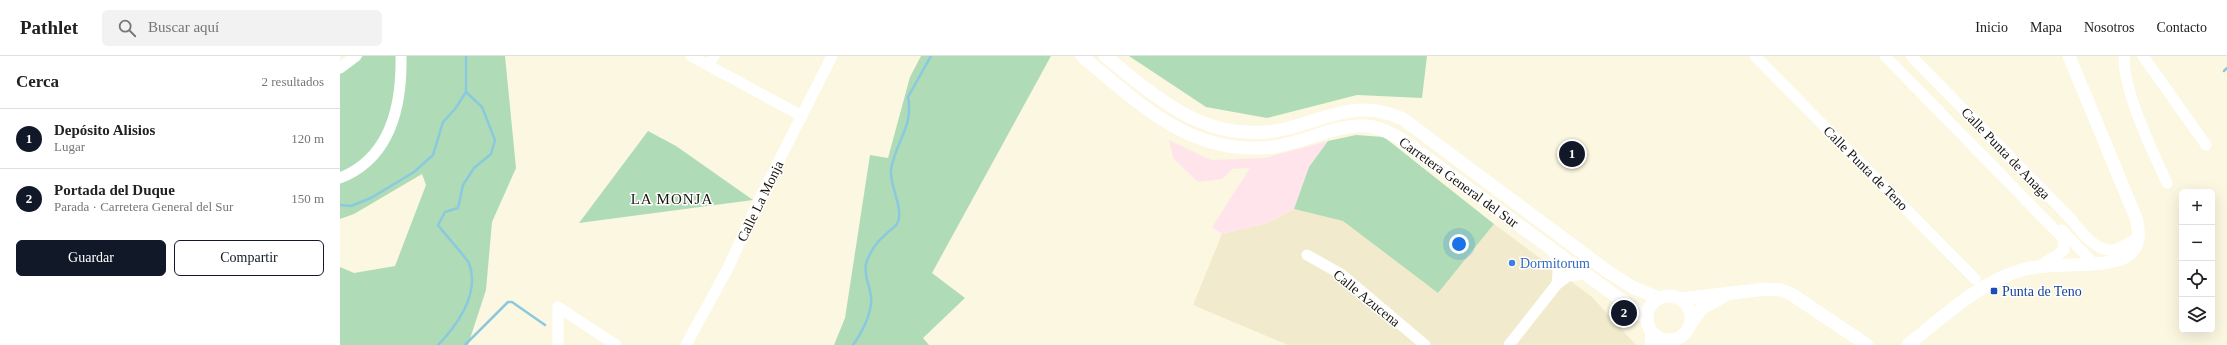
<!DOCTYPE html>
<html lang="es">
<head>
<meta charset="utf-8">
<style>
  body { margin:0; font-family:"Times New Roman",serif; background:#f2f2f2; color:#222 }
  .controls { position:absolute; right:12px; bottom:12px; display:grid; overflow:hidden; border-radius:6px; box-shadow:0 4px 16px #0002 }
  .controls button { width:36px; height:36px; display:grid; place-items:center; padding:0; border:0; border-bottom:1px solid #e0e0e0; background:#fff; color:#222; font:20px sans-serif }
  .you { position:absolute; left:1119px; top:188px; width:14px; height:14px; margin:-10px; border:3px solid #fff; border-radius:50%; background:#1a73e8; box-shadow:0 0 0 6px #1a73e833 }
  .badge { display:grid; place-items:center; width:26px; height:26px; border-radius:50%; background:#111827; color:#fff; font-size:13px; font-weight:700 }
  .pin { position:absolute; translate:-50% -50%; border:2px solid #fff; box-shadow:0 1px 4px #0006 }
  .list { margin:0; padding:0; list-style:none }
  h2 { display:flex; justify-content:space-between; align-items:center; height:52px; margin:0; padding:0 16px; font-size:17px }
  h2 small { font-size:13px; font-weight:400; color:#767676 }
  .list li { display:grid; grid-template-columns:26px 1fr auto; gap:12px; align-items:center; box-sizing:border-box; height:60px; padding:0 16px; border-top:1px solid #e0e0e0 }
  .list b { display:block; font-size:15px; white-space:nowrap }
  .list p { margin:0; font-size:13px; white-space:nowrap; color:#767676 }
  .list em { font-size:13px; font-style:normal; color:#767676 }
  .actions { display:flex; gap:8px; padding:12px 16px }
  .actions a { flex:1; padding:9px 0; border:1px solid #111827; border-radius:6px; text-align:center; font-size:14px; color:#111827 }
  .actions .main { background:#111827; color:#fff }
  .icon { flex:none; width:22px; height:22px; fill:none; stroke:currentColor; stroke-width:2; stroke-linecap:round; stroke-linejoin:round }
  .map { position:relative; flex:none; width:1887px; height:289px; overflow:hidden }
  header { display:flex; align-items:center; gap:24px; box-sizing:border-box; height:56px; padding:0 20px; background:#fff; border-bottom:1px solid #e0e0e0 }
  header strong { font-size:19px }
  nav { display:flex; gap:22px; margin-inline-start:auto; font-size:14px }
  .search { width:280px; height:36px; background:#f2f2f2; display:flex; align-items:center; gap:10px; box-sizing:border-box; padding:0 14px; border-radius:6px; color:#767676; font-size:15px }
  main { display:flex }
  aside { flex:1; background:#fff }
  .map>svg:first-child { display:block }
</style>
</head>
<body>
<header>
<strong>Pathlet</strong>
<div class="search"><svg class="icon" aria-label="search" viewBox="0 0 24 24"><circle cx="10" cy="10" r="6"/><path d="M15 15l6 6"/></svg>Buscar aquí</div>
<nav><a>Inicio</a><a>Mapa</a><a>Nosotros</a><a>Contacto</a></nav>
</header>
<main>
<aside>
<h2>Cerca<small>2 resultados</small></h2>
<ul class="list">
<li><span class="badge">1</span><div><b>Depósito Alisios</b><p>Lugar</p></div><em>120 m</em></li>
<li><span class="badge">2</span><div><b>Portada del Duque</b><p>Parada · Carretera General del Sur</p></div><em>150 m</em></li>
</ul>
<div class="actions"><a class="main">Guardar</a><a>Compartir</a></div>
</aside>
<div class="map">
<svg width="1887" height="289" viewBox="0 0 1887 289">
  <rect width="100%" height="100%" fill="#fcf7e0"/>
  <path fill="#f1eacc" d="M954,153L1003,165L1098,237L1154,168L1252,241L1296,289H948L853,249L882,178L928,167Z"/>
  <path fill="#ffe5eb" d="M829,84L871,104L924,102L988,85L969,111L954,153L928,167L882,178L872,171L910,112L892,113L882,123L858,126L833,102Z"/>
  <g fill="#afdcb7">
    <path d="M23,0H165L176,112L152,166L146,234L128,289H0V211L14,217L55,210L86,129L82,118L14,158L0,163V18Z"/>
    <path d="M581,0H711L592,217L625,242L583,282L589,289H494L505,262L530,99L548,102L570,21Z"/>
    <path d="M789,0H1087L1082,42L1017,39L927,62L866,51Z"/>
    <path d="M308,75L336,90L413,144L239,167Z"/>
    <path d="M1016,79L1044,81L1154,168L1098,237L1003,165L954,153L969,111L988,85Z"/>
  </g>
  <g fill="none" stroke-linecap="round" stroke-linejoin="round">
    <g stroke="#8ac9de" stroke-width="2.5">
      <path d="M1884,15L1887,12"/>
      <path d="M0,149L11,150L31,142L74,116L93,99L103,66L115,53L126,36"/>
      <path d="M98,289C118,268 140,237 129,207C127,203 103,176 98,169L105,156L118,152L123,129L134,112L151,98L155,84L142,51L126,36V0"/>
      <path d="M125,289L168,246H172L205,269"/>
      <path d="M513,289C521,278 530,261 531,247C533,234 523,222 526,208C529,197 537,185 546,178C549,175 555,171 557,168C565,154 549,129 551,114C555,86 574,71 568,41L591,0"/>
    </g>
    <g stroke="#fff" stroke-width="11">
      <path d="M351,0L462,60"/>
      <path d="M1415,0L1635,223"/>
      <path d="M1545,0L1723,182L1724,194C1717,201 1711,200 1703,209"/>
      <path d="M1571,0L1732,164C1740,175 1757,196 1773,194C1781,193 1791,185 1798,182"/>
      <path d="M1784,0C1783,35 1812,94 1827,127"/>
      <path d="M1803,0L1866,89"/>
      <path d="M368,9L374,0"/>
      <path d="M0,12L16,0"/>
      <path d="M0,122C51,102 62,50 61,0"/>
      <path d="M1722,174L1753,207"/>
      <path d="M1211,193C1218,205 1219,214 1217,228"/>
      <path d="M967,199L1001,218L1085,289"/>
      <path d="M218,251L276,289"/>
      <path d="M218,289V251"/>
      <path d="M346,289L388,212L420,142L492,0"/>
      <path d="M1169,289L1217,228L1228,220L1245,218"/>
      <path d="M1310,289L1311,275"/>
      <path d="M1317,289L1323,283"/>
    </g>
    <g stroke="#fff" stroke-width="13">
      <path d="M742,0C800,48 851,101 933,91C965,87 995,68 1027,70C1040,71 1051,78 1061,83L1306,262"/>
      <path d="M765,0C821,45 871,92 949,72C991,61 1019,43 1063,63L1267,215L1294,232L1319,242"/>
      <circle cx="1329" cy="262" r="22"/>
      <path d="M1340,243L1426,233L1441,234L1451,238L1527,289"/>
      <path d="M1350,269L1362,252L1384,240"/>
      <path d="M1568,289C1603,261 1640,225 1685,213C1711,206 1768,213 1787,200C1800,191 1800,176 1796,162L1729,0"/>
    </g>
  </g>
  <circle fill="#3f7fe0" stroke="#fff" stroke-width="1.5" cx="1172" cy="207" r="4"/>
  <rect fill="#1a4fb4" stroke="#fff" stroke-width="1.5" x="1650" y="231" width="8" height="8" rx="2"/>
  <g text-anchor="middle" stroke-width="3" stroke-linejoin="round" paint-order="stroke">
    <g font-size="14" fill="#17150e" stroke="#fff">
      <text transform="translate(1666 97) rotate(46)" y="5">Calle Punta de Anaga</text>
      <text transform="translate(1526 112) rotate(45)" y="5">Calle Punta de Teno</text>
      <text transform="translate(1119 126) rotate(36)" y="5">Carretera General del Sur</text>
      <text transform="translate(420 145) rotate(-64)" y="5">Calle La Monja</text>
      <text transform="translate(1027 242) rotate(39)" y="5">Calle Azucena</text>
    </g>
    <g font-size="14" fill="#366cbe" stroke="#fff" text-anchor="start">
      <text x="1180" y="212">Dormitorum</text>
    </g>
    <g font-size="14" fill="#164399" stroke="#fff" text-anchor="start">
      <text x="1662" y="240">Punta de Teno</text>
    </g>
    <g font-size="15" letter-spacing="1" fill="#17150e" stroke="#fff">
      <text x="332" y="148">LA MONJA</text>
    </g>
  </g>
</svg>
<div class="controls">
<button>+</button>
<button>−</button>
<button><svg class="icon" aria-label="locate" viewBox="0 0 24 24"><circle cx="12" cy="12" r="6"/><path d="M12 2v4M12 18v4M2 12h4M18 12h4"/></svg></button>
<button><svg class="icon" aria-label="layers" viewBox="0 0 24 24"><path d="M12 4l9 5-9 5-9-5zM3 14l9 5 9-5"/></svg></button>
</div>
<div class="you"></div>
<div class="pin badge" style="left:1232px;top:98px">1</div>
<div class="pin badge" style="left:1284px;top:257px">2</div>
</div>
</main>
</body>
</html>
